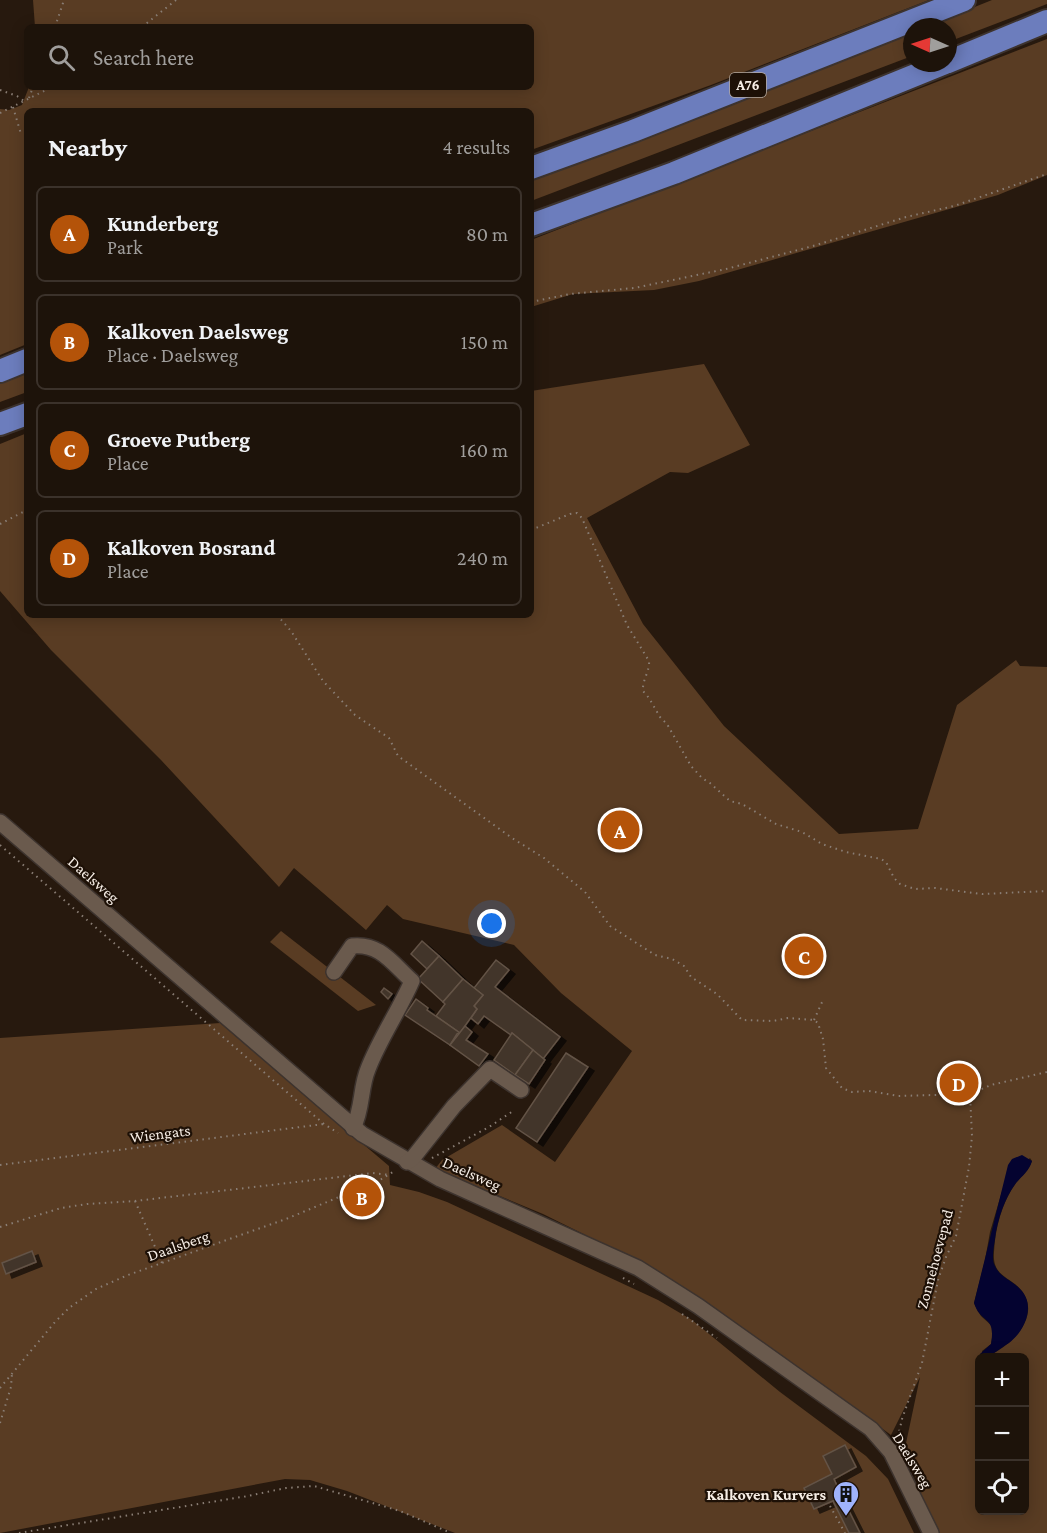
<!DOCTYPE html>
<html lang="en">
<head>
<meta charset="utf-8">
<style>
  body { margin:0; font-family:"Crimson Pro",serif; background:#2a2018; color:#f1f3f6 }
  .controls { position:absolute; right:18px; bottom:18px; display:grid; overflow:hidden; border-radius:9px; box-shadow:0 3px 15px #0003 }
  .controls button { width:54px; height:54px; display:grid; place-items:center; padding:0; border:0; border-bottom:2px solid #3b322b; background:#1d130a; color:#f1f3f6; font:30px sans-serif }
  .compass { position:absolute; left:903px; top:18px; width:54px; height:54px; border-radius:50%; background:#1d130a; box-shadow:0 3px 15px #0003; rotate:273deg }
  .you { position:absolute; left:492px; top:924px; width:21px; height:21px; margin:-15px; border:4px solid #fff; border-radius:50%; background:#1a73e8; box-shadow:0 0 0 9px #1a73e833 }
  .badge { display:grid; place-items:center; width:39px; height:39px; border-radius:50%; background:#b45309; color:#fff; font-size:20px; font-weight:700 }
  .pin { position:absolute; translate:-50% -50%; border:3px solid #fff; box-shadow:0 2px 6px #0006 }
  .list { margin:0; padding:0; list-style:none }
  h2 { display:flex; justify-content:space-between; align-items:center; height:78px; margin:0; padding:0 24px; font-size:26px }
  h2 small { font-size:20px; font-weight:400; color:#a09e9c }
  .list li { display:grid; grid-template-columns:39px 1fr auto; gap:18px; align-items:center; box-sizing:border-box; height:96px; margin:0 12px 12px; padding:0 12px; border:2px solid #3b322b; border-radius:9px }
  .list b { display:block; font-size:22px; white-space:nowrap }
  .list p { margin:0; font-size:20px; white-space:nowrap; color:#a09e9c }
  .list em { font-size:20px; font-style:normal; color:#a09e9c }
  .icon { flex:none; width:33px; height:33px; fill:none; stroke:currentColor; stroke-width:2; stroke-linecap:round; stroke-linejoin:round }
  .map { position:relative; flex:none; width:1047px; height:1533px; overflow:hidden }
  .search { position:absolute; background:#1d130a; box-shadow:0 3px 15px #0003; left:24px; top:24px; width:510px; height:66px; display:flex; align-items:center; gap:15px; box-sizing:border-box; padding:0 21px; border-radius:9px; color:#a09e9c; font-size:22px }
  .panel { position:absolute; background:#1d130a; box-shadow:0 3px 15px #0003; left:24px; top:108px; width:510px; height:510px; border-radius:9px }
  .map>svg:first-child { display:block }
</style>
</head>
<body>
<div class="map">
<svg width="1047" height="1533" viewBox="0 0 1047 1533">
  <defs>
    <filter id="shadow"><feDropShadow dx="6" dy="4" stdDeviation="0" flood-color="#0009"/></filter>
  </defs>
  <rect width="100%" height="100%" fill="#27190e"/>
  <g fill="#593c23" fill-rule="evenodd">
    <path d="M33,0H929L711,85L531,150V111H27V344L0,355V109L9,110L22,105L29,87H531V27H35Z"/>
    <path d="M992,0H1047V4L948,42V27H925Z"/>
    <path d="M912,32V56L531,201V181L710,114Z"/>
    <path d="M1047,39V175L998,195L699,281L654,290L573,294L531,307V240Z"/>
    <path d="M704,364L750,445L688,473L670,472L587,518L643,624L724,726L839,834L918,829L957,705L1016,660L1020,666L1047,667V1533H922L913,1514L920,1484L910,1469L905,1448L920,1377L891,1435L780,1354L648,1266L543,1214L435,1169L442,1160L502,1125L555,1162L632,1051L561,993L514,945L403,919L387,905L366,930L294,868L279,887L161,760L51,650L0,591V444L27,433V615H531V391ZM1030,1158L1032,1161C1029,1171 1022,1175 1016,1183C1002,1202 995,1229 994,1252C992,1277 1010,1276 1022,1291C1042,1318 1009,1347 986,1357L1024,1358V1510H980V1358L982,1357V1351L991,1344C994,1325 994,1328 982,1317C979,1314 976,1307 974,1303L985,1260L990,1232L1005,1181Z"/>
    <path d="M27,373V392L0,402V383Z"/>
    <path d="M281,931L376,1005L358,1011L270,942Z"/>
    <path d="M220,1023L389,1166L390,1185L419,1192L447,1202L658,1300L692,1320L780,1392L866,1456L888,1479L914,1533H455L347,1491L310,1480L285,1479L0,1533V1038Z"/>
  </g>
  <path fill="#040330" d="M1022,1155L1032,1161C1029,1171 1023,1175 1016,1183C1005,1197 997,1221 995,1239C994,1247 991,1259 995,1266C1000,1277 1011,1280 1019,1288C1037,1304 1025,1331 1009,1343C1000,1348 991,1358 981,1357L980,1354L991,1344C996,1314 981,1325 974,1303L1008,1165L1012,1159Z"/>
  <g fill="#433529" stroke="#635346" stroke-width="1.5" filter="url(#shadow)">
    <path d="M422,941L439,956L427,969L411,954Z"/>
    <path d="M439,956L463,979L443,1002L418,979Z"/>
    <path d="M496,960L509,970L495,987L560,1037L543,1059L512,1033L511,1035L484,1016L478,1024L471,1018L477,1009L474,1006L483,995L474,988Z"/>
    <path d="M463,979L483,995L474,1006L477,1009L460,1033L436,1016L445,1004L443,1002Z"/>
    <path d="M384,988L392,994L388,999L381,992Z"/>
    <path d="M416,999L428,1008L427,1010L460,1033L457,1034L450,1045L405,1015Z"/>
    <path d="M465,1026L472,1032L466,1040L488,1054L479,1066L450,1045Z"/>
    <path d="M512,1033L533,1050L515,1075L494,1060Z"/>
    <path d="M533,1050L545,1060L529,1084L515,1075Z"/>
    <path d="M566,1053L588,1067L537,1142L516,1128Z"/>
    <path d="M969,1076L971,1084L950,1090L948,1082Z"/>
    <path d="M366,1193L369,1201L348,1208L345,1200Z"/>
    <path d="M32,1251L36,1262L6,1274L2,1263Z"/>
    <path d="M845,1445L856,1467L834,1479L842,1497L814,1509L804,1488L832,1474L823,1456Z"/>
    <path d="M842,1497L860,1533H849L833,1501Z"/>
  </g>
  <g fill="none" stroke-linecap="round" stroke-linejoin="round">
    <g stroke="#3d332e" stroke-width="18">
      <g id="minor">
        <path d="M0,822L362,1134L440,1179L638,1268L698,1306L871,1429L891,1452L931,1533"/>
        <path d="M334,972L352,946C380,943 392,963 412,981C399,1011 380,1038 368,1069C360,1088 363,1109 353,1128"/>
        <path d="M407,1162L412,1159L454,1106L490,1069L521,1090"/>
      </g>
    </g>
    <g stroke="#3d332e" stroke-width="26">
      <g id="highway">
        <path d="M948,62L1047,21"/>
        <path d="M531,168L633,131L964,0"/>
        <path d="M531,225L674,173L945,63"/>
        <path d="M0,371L27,360"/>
        <path d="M0,424L27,414"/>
      </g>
    </g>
    <g stroke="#8a7e75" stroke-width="2" stroke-dasharray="1.5 4.5" stroke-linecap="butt">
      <path d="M55,27L64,0"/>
      <path d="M142,27L176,0"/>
      <path d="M0,90L17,96L24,101"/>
      <path d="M29,98L33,87"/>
      <path d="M13,107L21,134"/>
      <path d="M0,113L52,87"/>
      <path d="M531,302L570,294L634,288L726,269L813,246L906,217L954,206L1047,174"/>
      <path d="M0,524L27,510"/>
      <path d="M531,530L570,514L577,513L582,518L627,625L649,661C650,671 642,680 643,691L649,698L660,717L667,724L691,766L702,778L710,783L730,801L742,804L776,824L802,832L822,844L846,852L881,859L886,862L894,878L900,884L915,889L935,888L982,894L1047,891"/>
      <path d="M277,615L291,631L323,681L355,715L389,738L398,756L512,838L544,858L585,892L610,926L655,955L672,959L684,966L691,977L717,994L742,1020L773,1021L788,1018L814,1020L818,1023L823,1039L826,1068L842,1088L852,1092L869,1091L898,1096L970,1094L991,1085L1047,1072"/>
      <path d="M0,845L324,1124L338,1133"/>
      <path d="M814,1020L823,1000"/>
      <path d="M432,1158L489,1127L513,1111"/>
      <path d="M0,1165L324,1124"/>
      <path d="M135,1201L162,1263"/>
      <path d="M0,1227L61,1208L87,1204L135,1201L373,1173L390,1175"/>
      <path d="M623,1278L634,1284"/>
      <path d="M682,1314L717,1338"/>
      <path d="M0,1388L55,1322L69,1308L96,1289L128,1275L286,1219L380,1180L396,1170"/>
      <path d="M0,1423L11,1387L12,1373"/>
      <path d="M898,1437L902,1419L922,1363L938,1280L946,1257L956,1236L969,1167L972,1136L970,1094"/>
      <path d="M830,1506L845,1533"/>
      <path d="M19,1533L248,1496L286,1488L314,1486L400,1511L451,1533"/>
    </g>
    <use href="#minor" stroke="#6a5a4d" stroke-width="15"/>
    <use href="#highway" stroke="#6c7dbd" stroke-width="22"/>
  </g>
  <defs>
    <g id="building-pin" transform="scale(1.35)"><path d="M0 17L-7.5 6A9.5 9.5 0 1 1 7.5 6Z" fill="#9fb3fd" stroke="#1d1006"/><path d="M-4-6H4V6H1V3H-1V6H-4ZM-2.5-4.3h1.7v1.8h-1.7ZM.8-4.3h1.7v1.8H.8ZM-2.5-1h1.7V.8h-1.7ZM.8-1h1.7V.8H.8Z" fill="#111"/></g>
  </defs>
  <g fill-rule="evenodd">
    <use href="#building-pin" x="846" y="1494"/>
  </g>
  <g text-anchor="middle" stroke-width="4.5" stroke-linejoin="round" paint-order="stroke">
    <rect fill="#1d1006" stroke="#b5aba2" stroke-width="1.5" x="730" y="73" width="36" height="24" rx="4.5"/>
    <g font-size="15" font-weight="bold" fill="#f6ede5">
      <text x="748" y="90">A76</text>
    </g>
    <g font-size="16" fill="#f6ede5" stroke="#1d1006">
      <text transform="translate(94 879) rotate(41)" y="6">Daelsweg</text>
      <text transform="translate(160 1133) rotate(-7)" y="6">Wiengats</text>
      <text transform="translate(472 1173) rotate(24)" y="6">Daelsweg</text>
      <text transform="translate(178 1245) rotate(-19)" y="6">Daalsberg</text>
      <text transform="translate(934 1259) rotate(-75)" y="6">Zonnehoevepad</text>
      <text transform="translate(913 1460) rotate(59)" y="6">Daelsweg</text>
    </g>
    <g font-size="16" font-weight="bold" fill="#f6ede5" stroke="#1d1006" text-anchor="end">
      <text x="826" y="1500">Kalkoven Kurvers</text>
    </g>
  </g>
</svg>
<div class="controls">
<button>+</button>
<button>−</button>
<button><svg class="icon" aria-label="locate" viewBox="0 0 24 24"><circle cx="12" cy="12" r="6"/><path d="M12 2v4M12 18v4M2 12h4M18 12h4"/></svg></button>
</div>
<svg class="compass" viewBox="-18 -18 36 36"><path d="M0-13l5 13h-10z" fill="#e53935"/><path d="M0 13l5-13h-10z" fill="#a09e9c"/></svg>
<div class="you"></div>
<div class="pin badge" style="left:620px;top:830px">A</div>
<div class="pin badge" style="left:362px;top:1197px">B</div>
<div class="pin badge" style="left:804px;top:956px">C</div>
<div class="pin badge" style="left:959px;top:1083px">D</div>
<div class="search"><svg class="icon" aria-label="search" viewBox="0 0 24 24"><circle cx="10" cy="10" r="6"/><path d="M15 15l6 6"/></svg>Search here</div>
<section class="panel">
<h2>Nearby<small>4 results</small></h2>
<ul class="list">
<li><span class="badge">A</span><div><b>Kunderberg</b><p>Park</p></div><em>80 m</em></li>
<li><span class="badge">B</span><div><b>Kalkoven Daelsweg</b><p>Place · Daelsweg</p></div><em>150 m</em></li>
<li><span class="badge">C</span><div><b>Groeve Putberg</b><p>Place</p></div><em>160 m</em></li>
<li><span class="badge">D</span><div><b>Kalkoven Bosrand</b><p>Place</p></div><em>240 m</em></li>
</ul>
</section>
</div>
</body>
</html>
